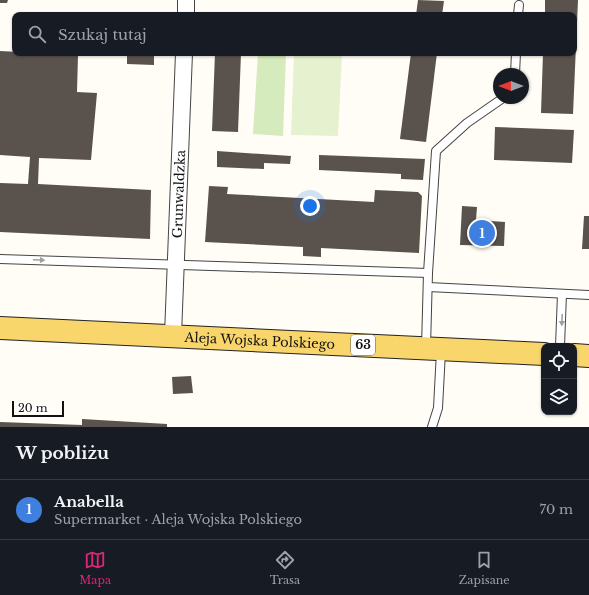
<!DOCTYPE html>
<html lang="pl">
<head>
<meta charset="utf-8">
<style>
  body { margin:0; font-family:"Libre Baskerville",serif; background:#20242c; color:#f1f3f6 }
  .controls { position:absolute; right:12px; bottom:12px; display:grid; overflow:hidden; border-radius:8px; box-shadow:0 1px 3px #0004 }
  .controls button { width:36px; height:36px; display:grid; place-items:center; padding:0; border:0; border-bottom:1px solid #363941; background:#171b24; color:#f1f3f6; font:20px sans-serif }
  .compass { position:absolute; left:493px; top:68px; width:36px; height:36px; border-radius:50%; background:#171b24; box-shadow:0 1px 3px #0004; rotate:270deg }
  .scale { position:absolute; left:12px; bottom:10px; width:52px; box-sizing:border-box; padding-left:4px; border:2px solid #111; border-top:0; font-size:11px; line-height:14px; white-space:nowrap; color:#111; -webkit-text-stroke:3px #fff; paint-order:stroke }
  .you { position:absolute; left:310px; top:206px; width:14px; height:14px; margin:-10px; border:3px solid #fff; border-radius:50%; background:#1a73e8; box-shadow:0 0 0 6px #1a73e833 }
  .badge { display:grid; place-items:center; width:26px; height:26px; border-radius:50%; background:#db2777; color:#fff; font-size:13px; font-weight:700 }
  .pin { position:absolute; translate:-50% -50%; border:2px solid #fff; box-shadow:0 1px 4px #0006 }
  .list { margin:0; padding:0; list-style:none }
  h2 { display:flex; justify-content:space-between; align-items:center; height:52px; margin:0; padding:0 16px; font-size:17px }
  h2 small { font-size:13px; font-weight:400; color:#9ea1a6 }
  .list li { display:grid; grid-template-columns:26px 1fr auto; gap:12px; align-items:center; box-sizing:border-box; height:60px; padding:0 16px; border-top:1px solid #363941 }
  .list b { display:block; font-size:15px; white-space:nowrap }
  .list p { margin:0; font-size:13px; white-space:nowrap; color:#9ea1a6 }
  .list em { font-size:13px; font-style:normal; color:#9ea1a6 }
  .icon { flex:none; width:22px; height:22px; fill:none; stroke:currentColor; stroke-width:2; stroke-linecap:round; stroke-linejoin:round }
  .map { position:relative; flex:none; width:589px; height:427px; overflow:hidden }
  .search { position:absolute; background:#171b24; box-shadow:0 1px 3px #0004; left:12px; right:12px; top:12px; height:44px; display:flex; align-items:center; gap:10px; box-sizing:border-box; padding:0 14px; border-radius:8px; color:#9ea1a6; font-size:15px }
  .sheet { height:112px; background:#171b24 }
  nav { display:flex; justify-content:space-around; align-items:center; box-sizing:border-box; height:56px; border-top:1px solid #363941; background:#171b24; font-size:11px; color:#9ea1a6 }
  nav a { display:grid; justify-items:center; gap:2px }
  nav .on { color:#db2777 }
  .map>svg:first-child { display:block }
</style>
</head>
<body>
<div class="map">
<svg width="589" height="427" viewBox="0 0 589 427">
  <rect width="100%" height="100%" fill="#fffdf5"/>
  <path fill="#d5ebbd" d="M258,53H286L283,136L253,134Z"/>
  <path fill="#e6f2cf" d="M294,53H342L338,136L291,135Z"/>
  <g fill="#5a524d">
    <path d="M0,0H8L7,3H0Z"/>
    <path d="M418,0L444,1L442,15H416Z"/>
    <path d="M545,0H578L573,114L541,113L543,53H574V15H545Z"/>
    <path d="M0,51L78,55L77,92L97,93L91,160L39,158L38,184L151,190L150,239L0,232V183L28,184L30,157L0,155Z"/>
    <path d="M127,53H154V65L127,64Z"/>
    <path d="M215,53H241L238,132L212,131Z"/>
    <path d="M411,53H437L426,142L400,139Z"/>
    <path d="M495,127L574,130L572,163L494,160Z"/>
    <path d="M217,151L291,156L290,164L264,163V169L217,167Z"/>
    <path d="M319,155L425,159L423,180L401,179V174L319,170Z"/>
    <path d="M209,186L228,187L227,194L374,202L375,190L418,192L422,196L419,253L321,248V257L303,256V247L205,242Z"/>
    <path d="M462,206L477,207L476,220L505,222L504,246L460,245Z"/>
    <path d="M584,216H589V249H582Z"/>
    <path d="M191,376L193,393L173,394L172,377Z"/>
    <path d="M82,419L167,424V427H0V422L82,425Z"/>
  </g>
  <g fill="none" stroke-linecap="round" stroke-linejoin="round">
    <g stroke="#444" stroke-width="10">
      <g id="lane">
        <path d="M518,15L519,5"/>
        <path d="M515,74L516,53"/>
        <path d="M0,259L428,273"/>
        <path d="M428,287L589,295"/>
        <path d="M560,346L562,294"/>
        <path d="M426,347L428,273L436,151L467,123L503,98"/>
        <path d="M432,427L438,408L441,351"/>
      </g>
    </g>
    <g stroke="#444" stroke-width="18">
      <g id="street">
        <path d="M186,15V0"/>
        <path id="s1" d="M173,335L184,53"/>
      </g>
    </g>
    <g stroke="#222" stroke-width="24">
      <g id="primary">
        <path id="s2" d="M0,328L544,354"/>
        <path d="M574,355L589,356"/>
      </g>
    </g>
    <use href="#lane" stroke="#fff" stroke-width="8"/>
    <use href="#street" stroke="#fff" stroke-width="16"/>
    <use href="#primary" stroke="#f9d66b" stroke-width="22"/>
  </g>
  <defs><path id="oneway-solid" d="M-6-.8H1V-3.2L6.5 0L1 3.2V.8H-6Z"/></defs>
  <g fill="#a0a0a0">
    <use href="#oneway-solid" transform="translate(39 260) rotate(2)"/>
    <use href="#oneway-solid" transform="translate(562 320) rotate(92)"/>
  </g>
  <g text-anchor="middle" stroke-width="4" stroke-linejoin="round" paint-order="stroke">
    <rect fill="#fff" stroke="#585858" stroke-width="1" x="351" y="335" width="24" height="20" rx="3"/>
    <g font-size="12" font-weight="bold" fill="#111">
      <text x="363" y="349">63</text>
    </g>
    <g font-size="13" fill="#111" stroke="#fff">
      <text dy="5" stroke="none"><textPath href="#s1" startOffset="141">Grunwaldzka</textPath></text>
      <text dy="5" stroke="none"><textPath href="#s2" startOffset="260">Aleja Wojska Polskiego</textPath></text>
    </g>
  </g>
</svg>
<div class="controls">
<button><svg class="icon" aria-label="locate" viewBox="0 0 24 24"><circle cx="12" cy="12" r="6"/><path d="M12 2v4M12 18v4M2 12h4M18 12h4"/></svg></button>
<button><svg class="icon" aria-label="layers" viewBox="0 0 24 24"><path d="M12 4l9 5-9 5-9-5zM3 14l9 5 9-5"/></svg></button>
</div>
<svg class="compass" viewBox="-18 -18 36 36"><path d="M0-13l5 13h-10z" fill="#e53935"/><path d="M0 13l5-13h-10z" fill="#9ea1a6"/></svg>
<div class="scale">20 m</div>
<div class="you"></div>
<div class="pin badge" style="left:482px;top:233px;background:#3f7fe0">1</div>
<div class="search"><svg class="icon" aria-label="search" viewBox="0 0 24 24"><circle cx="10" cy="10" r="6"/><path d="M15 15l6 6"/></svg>Szukaj tutaj</div>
</div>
<section class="sheet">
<h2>W pobliżu<small></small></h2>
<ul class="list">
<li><span class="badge" style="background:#3f7fe0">1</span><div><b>Anabella</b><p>Supermarket · Aleja Wojska Polskiego</p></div><em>70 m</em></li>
</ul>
</section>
<nav>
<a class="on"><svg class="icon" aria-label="map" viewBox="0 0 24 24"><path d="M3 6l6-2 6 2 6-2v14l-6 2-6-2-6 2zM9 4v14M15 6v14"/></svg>Mapa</a>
<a><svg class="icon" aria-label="directions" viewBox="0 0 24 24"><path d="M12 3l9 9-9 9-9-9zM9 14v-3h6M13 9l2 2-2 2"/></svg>Trasa</a>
<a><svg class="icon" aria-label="saved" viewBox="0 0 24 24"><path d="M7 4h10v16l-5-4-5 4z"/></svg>Zapisane</a>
</nav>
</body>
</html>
